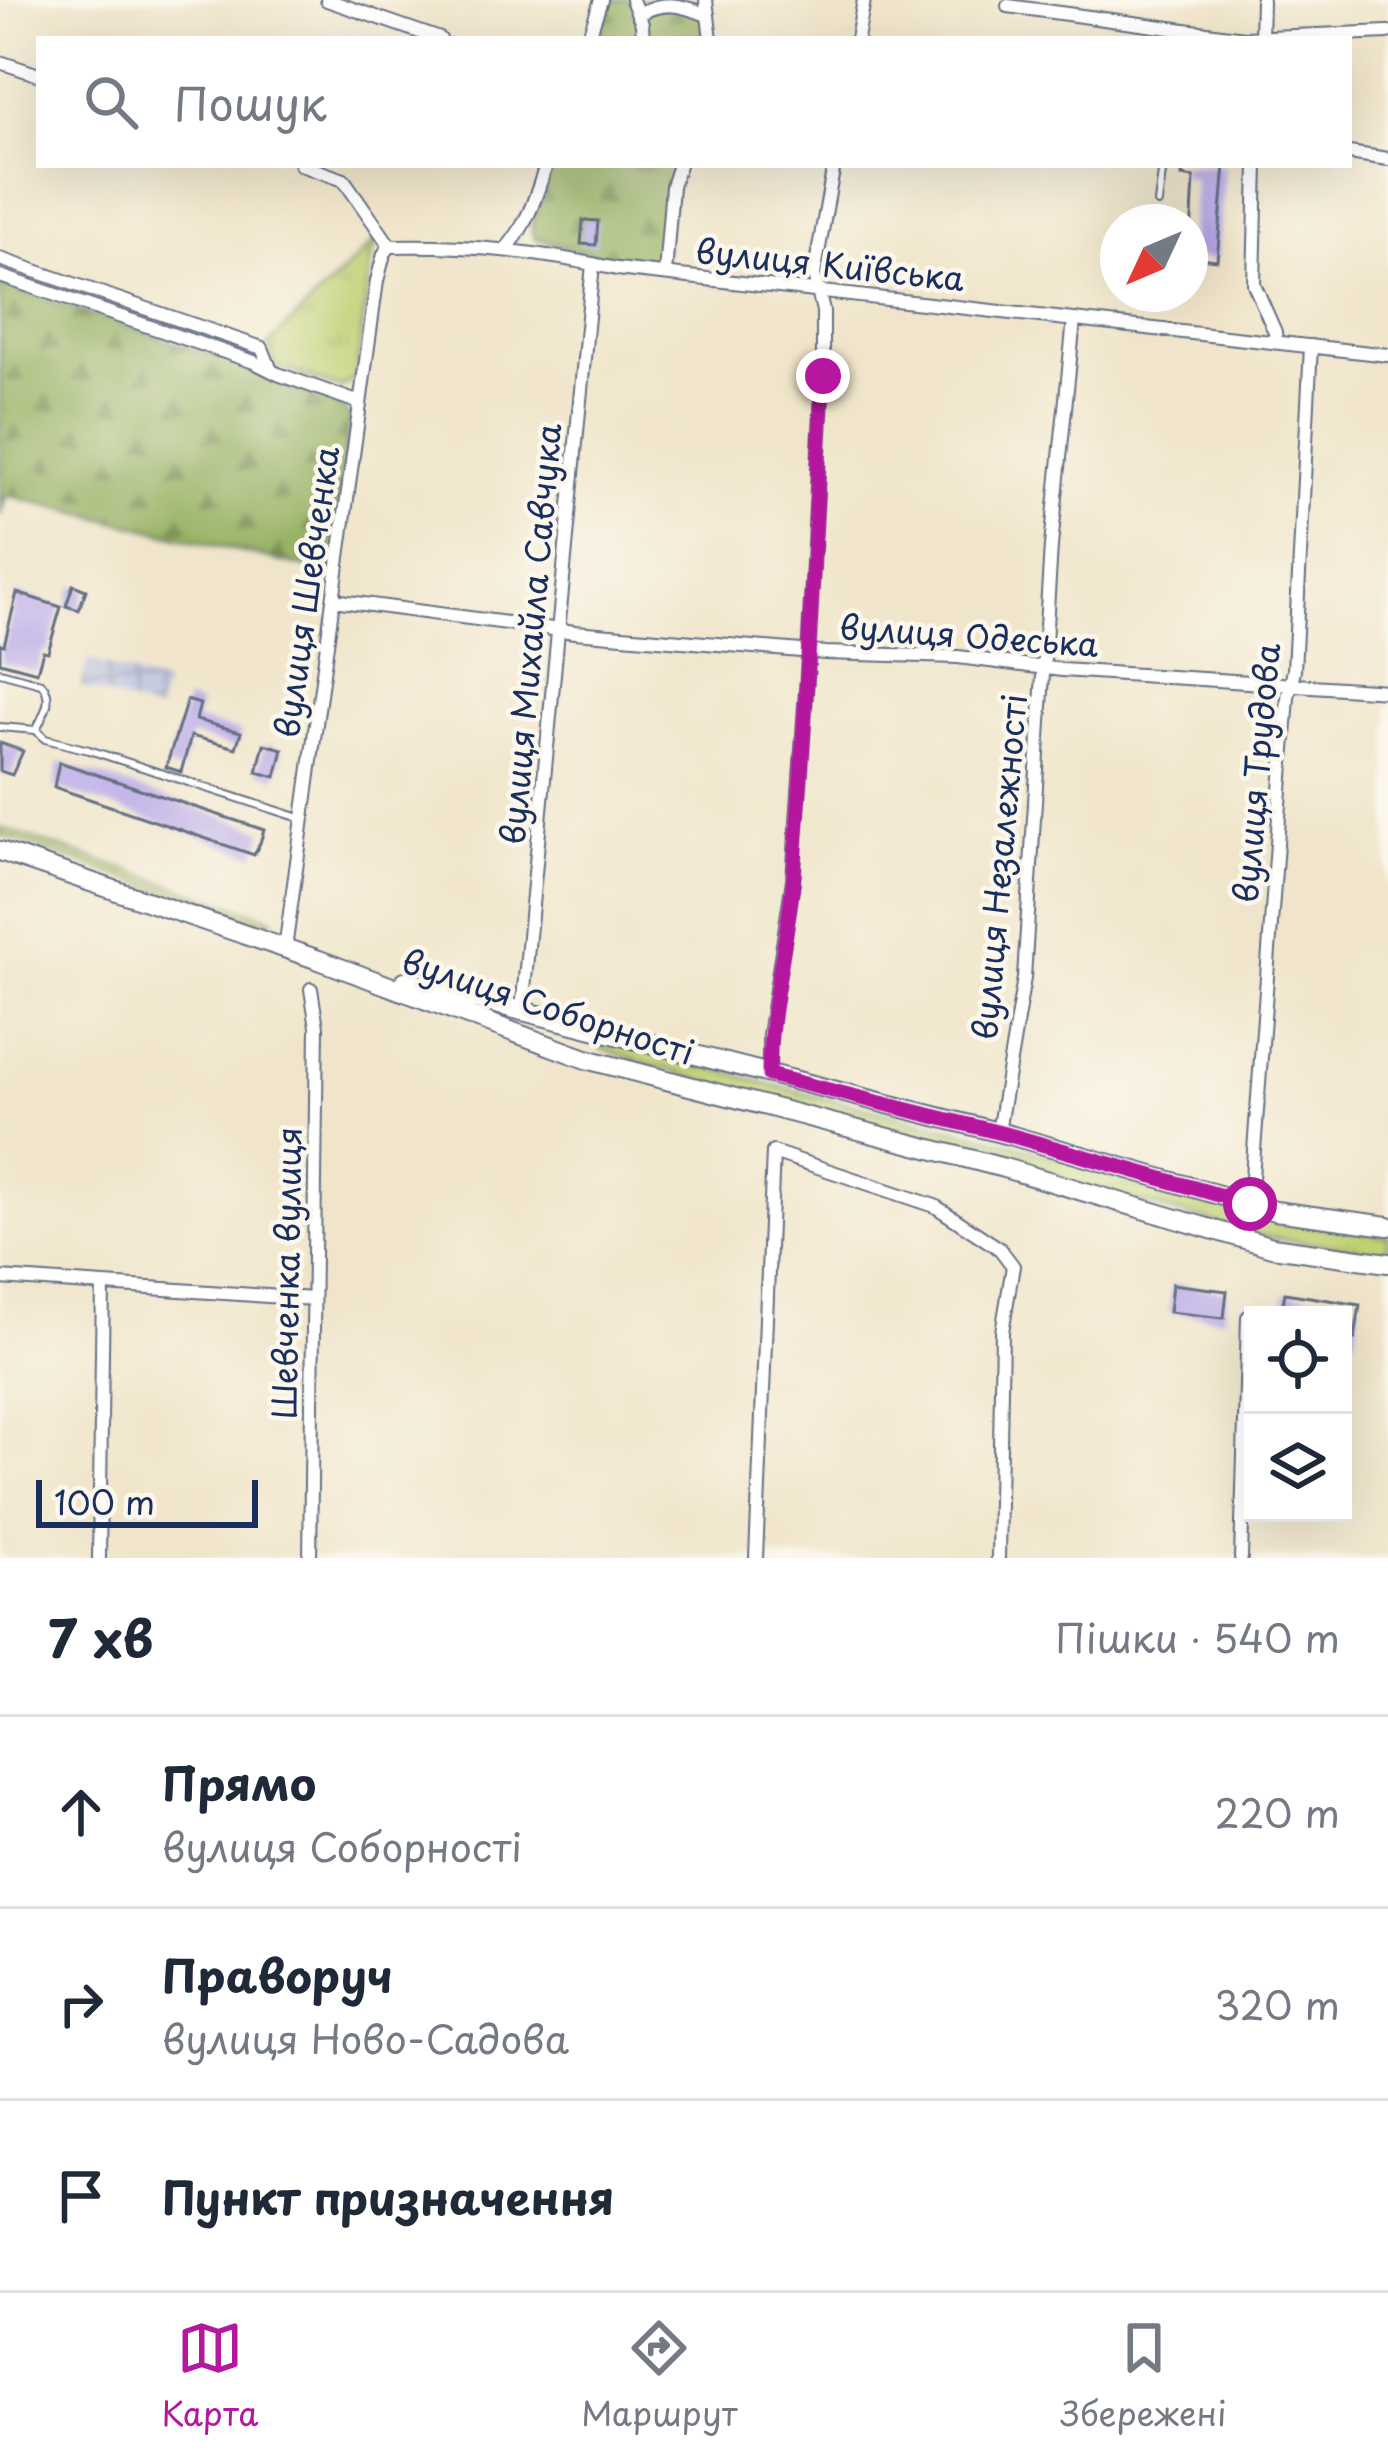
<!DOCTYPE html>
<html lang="uk">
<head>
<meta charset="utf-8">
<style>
  body { margin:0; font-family:"Playpen Sans",sans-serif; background:#f2f2f3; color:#1f2937 }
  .controls { position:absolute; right:36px; bottom:36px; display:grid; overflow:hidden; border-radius:0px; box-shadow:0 12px 48px #0002 }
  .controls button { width:108px; height:108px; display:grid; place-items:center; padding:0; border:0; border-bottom:3px solid #e0e1e3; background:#fff; color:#1f2937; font:60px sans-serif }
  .compass { position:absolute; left:1100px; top:204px; width:108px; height:108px; border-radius:50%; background:#fff; box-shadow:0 12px 48px #0002; rotate:226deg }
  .scale { position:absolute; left:36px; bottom:30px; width:222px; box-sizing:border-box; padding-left:12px; border:6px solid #1b2f5e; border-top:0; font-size:33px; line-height:42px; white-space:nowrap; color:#1b2f5e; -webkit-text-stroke:9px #fbf7ec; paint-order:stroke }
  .stop { position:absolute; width:36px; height:36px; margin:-27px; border:9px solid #b5179e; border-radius:50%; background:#fff }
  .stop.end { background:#b5179e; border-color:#fff; box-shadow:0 3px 12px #0008 }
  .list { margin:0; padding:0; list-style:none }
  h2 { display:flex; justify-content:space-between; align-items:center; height:156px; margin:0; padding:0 48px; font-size:51px }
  h2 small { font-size:39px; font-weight:400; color:#747a83 }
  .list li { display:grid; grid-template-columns:78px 1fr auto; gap:36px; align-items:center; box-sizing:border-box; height:192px; padding:0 48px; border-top:3px solid #e0e1e3 }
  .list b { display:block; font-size:45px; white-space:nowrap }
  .list p { margin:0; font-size:39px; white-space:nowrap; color:#747a83 }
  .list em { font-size:39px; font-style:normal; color:#747a83 }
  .icon { flex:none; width:66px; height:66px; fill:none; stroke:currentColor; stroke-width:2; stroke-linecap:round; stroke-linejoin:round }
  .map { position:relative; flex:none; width:1388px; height:1558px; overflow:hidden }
  .search { position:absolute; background:#fff; box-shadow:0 12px 48px #0002; left:36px; right:36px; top:36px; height:132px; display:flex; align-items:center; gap:30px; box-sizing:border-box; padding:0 42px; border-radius:0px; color:#747a83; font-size:45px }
  .sheet { height:732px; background:#fff }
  nav { display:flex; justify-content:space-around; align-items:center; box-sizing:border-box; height:168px; border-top:3px solid #e0e1e3; background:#fff; font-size:33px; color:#747a83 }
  nav a { display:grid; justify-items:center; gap:6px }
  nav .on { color:#b5179e }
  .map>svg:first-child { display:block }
</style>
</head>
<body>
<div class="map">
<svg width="1388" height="1558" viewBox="0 0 1388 1558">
  <defs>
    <pattern id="industrial-grid" width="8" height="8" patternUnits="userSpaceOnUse" patternTransform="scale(3)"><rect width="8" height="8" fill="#bdc3de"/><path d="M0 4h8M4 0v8" fill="none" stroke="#999fb7"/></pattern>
    <pattern id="grass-tufts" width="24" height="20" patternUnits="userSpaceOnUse" patternTransform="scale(3)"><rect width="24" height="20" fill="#c0d073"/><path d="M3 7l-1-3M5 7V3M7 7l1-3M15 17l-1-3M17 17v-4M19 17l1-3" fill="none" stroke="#a4b366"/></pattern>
    <pattern id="forest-firs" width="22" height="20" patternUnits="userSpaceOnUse" patternTransform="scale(3)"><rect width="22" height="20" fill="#98b265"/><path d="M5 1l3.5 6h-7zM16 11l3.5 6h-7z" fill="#7b9156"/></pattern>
  </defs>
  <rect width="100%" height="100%" fill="#fbf7ec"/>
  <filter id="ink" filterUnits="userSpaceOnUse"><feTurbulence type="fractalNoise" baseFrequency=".00833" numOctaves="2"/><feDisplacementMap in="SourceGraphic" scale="24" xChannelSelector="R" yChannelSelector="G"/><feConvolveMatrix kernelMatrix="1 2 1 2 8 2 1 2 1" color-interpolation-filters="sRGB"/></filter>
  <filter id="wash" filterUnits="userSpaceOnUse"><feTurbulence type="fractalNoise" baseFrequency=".004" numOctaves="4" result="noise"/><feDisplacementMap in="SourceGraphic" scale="48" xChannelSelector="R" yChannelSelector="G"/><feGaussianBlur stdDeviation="2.7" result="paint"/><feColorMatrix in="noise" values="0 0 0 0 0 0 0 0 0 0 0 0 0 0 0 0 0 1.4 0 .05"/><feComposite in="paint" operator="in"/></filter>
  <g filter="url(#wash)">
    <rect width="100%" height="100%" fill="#f0e5ca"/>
    <path fill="url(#industrial-grid)" d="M89,660L165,685L157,712L80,687Z"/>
    <g fill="url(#grass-tufts)" stroke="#6e8068" stroke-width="3">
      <path d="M378,238L371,261L356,378L340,388L277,367L268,345Z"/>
      <path d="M0,828L273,919L261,924L0,835Z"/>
      <path d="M602,1036L768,1084L1009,1143L1271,1219L1388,1235V1253L1270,1238L764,1100L601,1049L595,1041Z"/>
    </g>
    <g fill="url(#forest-firs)" stroke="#5a7062" stroke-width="3">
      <path d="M607,0H703L708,39H594Z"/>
      <path d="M552,165H675L663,256L657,267L617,262L535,238L531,227Z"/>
      <path d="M0,283L260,371L273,380L335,401L350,416L329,573L6,495L0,516Z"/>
    </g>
    <g id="blocks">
      <g fill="#b6a6e9">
        <path d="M1183,165H1225L1217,260L1190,257L1194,178L1182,176Z"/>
        <path d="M583,220L598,221L596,245L581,244Z"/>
        <path d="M73,585L86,590L79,610L66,606Z"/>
        <path d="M17,593L61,607L48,652L43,651L37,672L0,662V644L4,645Z"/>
        <path d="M187,700L200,704L196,720L241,732L236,748L191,736L181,772L166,767Z"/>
        <path d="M0,743L23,751L12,775L0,771Z"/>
        <path d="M264,744L283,749L276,777L257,772Z"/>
        <path d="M59,762L264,830L260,843L254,855L54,787Z"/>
        <path d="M1172,1284L1227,1291L1224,1318L1169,1312Z"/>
        <path d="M1285,1293L1360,1305L1355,1339L1343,1337V1315H1281Z"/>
      </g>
    </g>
  </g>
  <g filter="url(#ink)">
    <use href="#blocks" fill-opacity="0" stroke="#666f84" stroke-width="3"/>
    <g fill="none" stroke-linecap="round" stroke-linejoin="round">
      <g stroke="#666f84" stroke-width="10">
        <g id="service">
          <path d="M1158,203L1163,165"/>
          <path d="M0,672L41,683C55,698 44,714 36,730"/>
          <path d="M0,727L36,730L45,739L89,750L303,819"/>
        </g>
      </g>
      <g stroke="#666f84" stroke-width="16">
        <g id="minor">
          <path d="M327,0L440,39"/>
          <path d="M632,0L642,24L643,39"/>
          <path d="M706,0L711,39"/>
          <path d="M1008,6L1244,38L1388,32"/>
          <path d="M639,14C664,0 682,5 707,15"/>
          <path d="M588,39L601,0"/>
          <path d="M857,39L864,0"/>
          <path d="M1261,39L1262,0"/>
          <path d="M0,62L39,75"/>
          <path d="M1349,153L1388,159"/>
          <path d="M301,165L344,180L390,246C471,244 539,252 617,269L1388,355"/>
          <path d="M1257,165L1254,284L1275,332L1276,342"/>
          <path d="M506,249C528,224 536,196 546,165"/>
          <path d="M0,259L262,348L270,368"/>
          <path d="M665,274L672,186L679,165"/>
          <path d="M0,276L254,362L278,374L360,403"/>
          <path d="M333,600L575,632L825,653L958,657L1062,670L1388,691"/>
          <path d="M285,949L377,281L384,254L390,246"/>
          <path d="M522,1010L593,264"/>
          <path d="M769,1075V1035L793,880L807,677L823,376V311L814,275L834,165"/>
          <path d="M998,1132L1024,978L1051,546L1074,320"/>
          <path d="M1250,1204L1288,697L1294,670L1311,346"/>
          <path d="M0,1278L313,1299"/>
          <path d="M99,1558L103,1285"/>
          <path d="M310,1558L317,1027L311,989"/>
          <path d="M756,1558L773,1152L935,1206L1000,1249L1013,1266L1002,1332L998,1558"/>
          <path d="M1241,1558L1248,1317"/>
        </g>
      </g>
      <g stroke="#666f84" stroke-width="22">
        <g id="primary">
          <path d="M0,851L319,960L586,1059L1004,1168L1272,1247L1388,1263"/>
          <path d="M405,981L1013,1136L1275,1211L1388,1226"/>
        </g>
      </g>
      <use href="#service" stroke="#fff" stroke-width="6"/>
      <use href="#minor" stroke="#fff" stroke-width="12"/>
      <use href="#primary" stroke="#fff" stroke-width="18"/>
    </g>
  </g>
  <g fill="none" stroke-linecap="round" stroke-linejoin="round" filter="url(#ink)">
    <path stroke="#b5179e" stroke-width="15" d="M823,376C814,542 807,708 794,873C788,941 769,1006 769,1075L1013,1136L1250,1204"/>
  </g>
  <g text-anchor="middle" stroke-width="9" stroke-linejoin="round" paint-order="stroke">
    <g font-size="33" fill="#1b2f5e" stroke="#fbf7ec">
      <text transform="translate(830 265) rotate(6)" y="12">вулиця Київська</text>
      <text transform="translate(307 592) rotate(-82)" y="12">вулиця Шевченка</text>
      <text transform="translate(531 634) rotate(-85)" y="12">вулиця Михайла Савчука</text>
      <text transform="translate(969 636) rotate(4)" y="12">вулиця Одеська</text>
      <text transform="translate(1257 773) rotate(-85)" y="12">вулиця Трудова</text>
      <text transform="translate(1000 867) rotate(-85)" y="12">вулиця Незалежності</text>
      <text transform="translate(548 1007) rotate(18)" y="12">вулиця Соборності</text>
      <text transform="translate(287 1273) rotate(-89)" y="12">Шевченка вулиця</text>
    </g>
  </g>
</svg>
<div class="controls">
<button><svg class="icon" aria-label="locate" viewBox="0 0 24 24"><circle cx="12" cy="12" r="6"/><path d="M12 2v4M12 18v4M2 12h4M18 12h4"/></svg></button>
<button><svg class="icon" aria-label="layers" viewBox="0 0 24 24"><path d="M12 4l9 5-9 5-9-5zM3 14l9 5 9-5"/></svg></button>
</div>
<svg class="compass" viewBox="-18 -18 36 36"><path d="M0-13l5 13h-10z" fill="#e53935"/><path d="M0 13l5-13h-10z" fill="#747a83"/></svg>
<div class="scale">100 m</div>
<div class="stop" style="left:1250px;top:1204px"></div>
<div class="stop end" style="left:823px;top:376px"></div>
<div class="search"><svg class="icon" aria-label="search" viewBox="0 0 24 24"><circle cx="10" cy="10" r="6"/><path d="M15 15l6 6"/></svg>Пошук</div>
</div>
<section class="sheet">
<h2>7 хв<small>Пішки · 540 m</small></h2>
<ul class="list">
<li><svg class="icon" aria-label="ahead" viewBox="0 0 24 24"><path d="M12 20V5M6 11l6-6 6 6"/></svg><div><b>Прямо</b><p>вулиця Соборності</p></div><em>220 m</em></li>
<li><svg class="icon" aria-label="right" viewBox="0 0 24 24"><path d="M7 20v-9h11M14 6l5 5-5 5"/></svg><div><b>Праворуч</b><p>вулиця Ново-Садова</p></div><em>320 m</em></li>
<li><svg class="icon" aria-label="arrive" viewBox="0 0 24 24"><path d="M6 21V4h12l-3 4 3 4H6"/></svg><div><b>Пункт призначення</b></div></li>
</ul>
</section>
<nav>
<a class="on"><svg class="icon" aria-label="map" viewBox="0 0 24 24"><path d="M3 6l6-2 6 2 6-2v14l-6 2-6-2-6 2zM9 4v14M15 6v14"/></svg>Карта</a>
<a><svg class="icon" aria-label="directions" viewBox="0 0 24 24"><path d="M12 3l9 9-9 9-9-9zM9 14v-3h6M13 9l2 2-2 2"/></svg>Маршрут</a>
<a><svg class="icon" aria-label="saved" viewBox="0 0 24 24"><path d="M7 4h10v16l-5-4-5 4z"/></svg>Збережені</a>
</nav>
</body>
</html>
